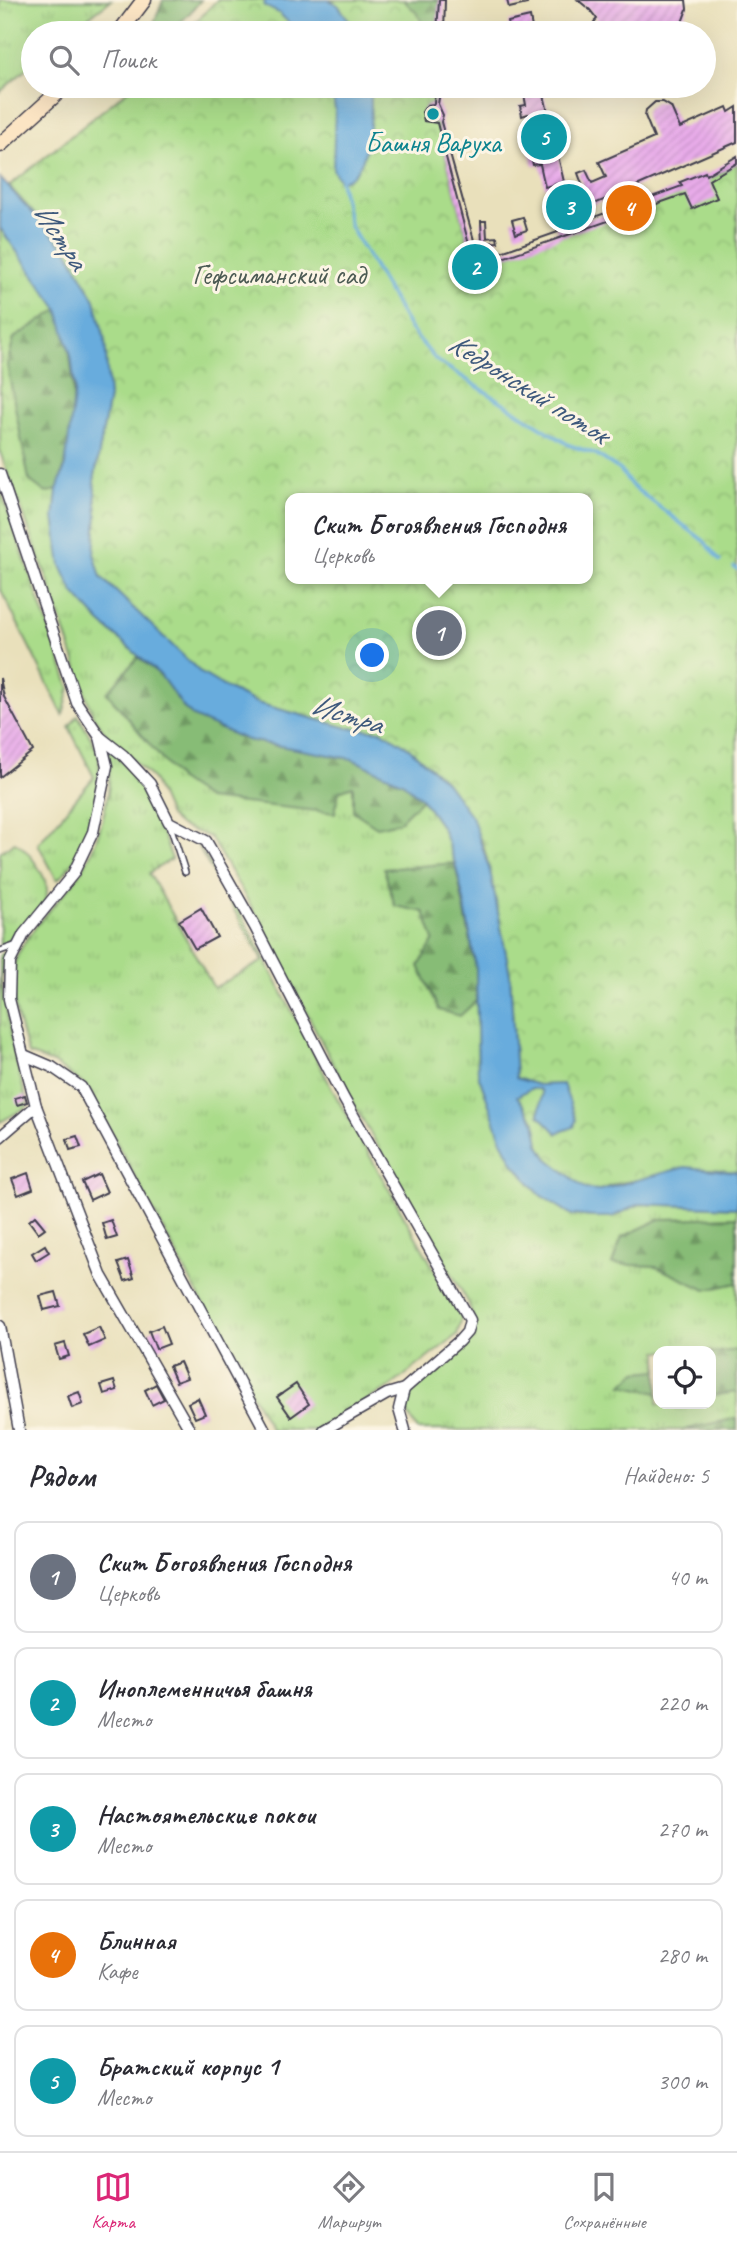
<!DOCTYPE html>
<html lang="ru">
<head>
<meta charset="utf-8">
<style>
  body { margin:0; font-family:Caveat,sans-serif; background:#f2f2f3; color:#2b2b33 }
  .controls { position:absolute; right:21px; bottom:21px; display:grid; overflow:hidden; border-radius:14px; box-shadow:0 7px 28px #0002 }
  .controls button { width:63px; height:63px; display:grid; place-items:center; padding:0; border:0; border-bottom:2px solid #e1e1e2; background:#fff; color:#2b2b33; font:35px sans-serif }
  .you { position:absolute; left:373px; top:656px; width:24px; height:24px; margin:-18px; border:5px solid #fff; border-radius:50%; background:#1a73e8; box-shadow:0 0 0 10px #1a73e833 }
  .badge { display:grid; place-items:center; width:46px; height:46px; border-radius:50%; background:#db2777; color:#fff; font-size:23px; font-weight:700 }
  .pin { position:absolute; translate:-50% -50%; border:4px solid #fff; box-shadow:0 2px 7px #0006 }
  .popup { position:absolute; left:285px; top:493px; width:308px; height:91px; box-sizing:border-box; display:grid; place-content:center; border-radius:14px; background:#fff; filter:drop-shadow(0 2px 5px #0005); font-size:23px; white-space:nowrap; color:#7c7c81 }
  .popup b { font-size:26px; color:#2b2b33 }
  .popup::after { content:''; position:absolute; left:50%; top:100%; margin-left:-14px; border:14px solid transparent; border-top-color:#fff }
  .list { margin:0; padding:0; list-style:none }
  h2 { display:flex; justify-content:space-between; align-items:center; height:91px; margin:0; padding:0 28px; font-size:30px }
  h2 small { font-size:23px; font-weight:400; color:#7c7c81 }
  .list li { display:grid; grid-template-columns:46px 1fr auto; gap:21px; align-items:center; box-sizing:border-box; height:112px; margin:0 14px 14px; padding:0 14px; border:2px solid #e1e1e2; border-radius:14px }
  .list b { display:block; font-size:26px; white-space:nowrap }
  .list p { margin:0; font-size:23px; white-space:nowrap; color:#7c7c81 }
  .list em { font-size:23px; font-style:normal; color:#7c7c81 }
  .icon { flex:none; width:38px; height:38px; fill:none; stroke:currentColor; stroke-width:2; stroke-linecap:round; stroke-linejoin:round }
  .map { position:relative; flex:none; width:737px; height:1430px; overflow:hidden }
  .search { position:absolute; background:#fff; box-shadow:0 7px 28px #0002; left:21px; right:21px; top:21px; height:77px; display:flex; align-items:center; gap:18px; box-sizing:border-box; padding:0 24px; border-radius:38px; color:#7c7c81; font-size:26px }
  .sheet { height:721px; background:#fff }
  nav { display:flex; justify-content:space-around; align-items:center; box-sizing:border-box; height:98px; border-top:2px solid #e1e1e2; background:#fff; font-size:19px; color:#7c7c81 }
  nav a { display:grid; justify-items:center; gap:4px }
  nav .on { color:#db2777 }
  .map>svg:first-child { display:block }
</style>
</head>
<body>
<div class="map">
<svg width="737" height="1430" viewBox="0 0 737 1430">
  <defs>
    <pattern id="grass-tufts" width="24" height="20" patternUnits="userSpaceOnUse" patternTransform="scale(1.75)"><rect width="24" height="20" fill="#aadc8a"/><path d="M3 7l-1-3M5 7V3M7 7l1-3M15 17l-1-3M17 17v-4M19 17l1-3" fill="none" stroke="#92bc78"/></pattern>
    <pattern id="forest-firs" width="22" height="20" patternUnits="userSpaceOnUse" patternTransform="scale(1.75)"><rect width="22" height="20" fill="#87bc76"/><path d="M5 1l3.5 6h-7zM16 11l3.5 6h-7z" fill="#6e9862"/></pattern>
    <pattern id="park-crowns" width="20" height="18" patternUnits="userSpaceOnUse" patternTransform="scale(1.75)"><rect width="20" height="18" fill="#aadc8a"/><path d="M2 6a3 3 0 1 1 6 0M12 15a3 3 0 1 1 6 0" fill="none" stroke="#92bc78"/></pattern>
    <pattern id="building-hatch" width="6" height="6" patternUnits="userSpaceOnUse" patternTransform="scale(1.75)"><rect width="6" height="6" fill="#e8abe9"/><path d="M-1 1l2-2M0 6l6-6M5 7l2-2" fill="none" stroke="#c793c9"/></pattern>
  </defs>
  <rect width="100%" height="100%" fill="#fcf5e5"/>
  <filter id="ink" filterUnits="userSpaceOnUse"><feTurbulence type="fractalNoise" baseFrequency=".0143" numOctaves="2"/><feDisplacementMap in="SourceGraphic" scale="14" xChannelSelector="R" yChannelSelector="G"/><feConvolveMatrix kernelMatrix="1 2 1 2 8 2 1 2 1" color-interpolation-filters="sRGB"/></filter>
  <filter id="wash" filterUnits="userSpaceOnUse"><feTurbulence type="fractalNoise" baseFrequency=".00686" numOctaves="4" result="noise"/><feDisplacementMap in="SourceGraphic" scale="28" xChannelSelector="R" yChannelSelector="G"/><feGaussianBlur stdDeviation="1.57" result="paint"/><feColorMatrix in="noise" values="0 0 0 0 0 0 0 0 0 0 0 0 0 0 0 0 0 1.4 0 .05"/><feComposite in="paint" operator="in"/></filter>
  <g filter="url(#wash)">
    <rect width="100%" height="100%" fill="#e9e0bb"/>
    <g fill="url(#grass-tufts)" stroke="#667f62" stroke-width="2" fill-rule="evenodd">
      <path d="M0,0H111L68,33H33V63L0,92Z"/>
      <path d="M0,228L59,309L71,356L75,388L65,467L57,490L73,591L100,622L160,675L195,718L225,731L352,759L422,799L442,828L455,863L464,901L476,968L478,1074L502,1140L514,1164L539,1194L572,1215L594,1217H612L640,1204L737,1208V1430H418L403,1406L405,1394L463,1344C476,1329 475,1320 468,1302L353,1103L261,923L210,837L180,826L169,816L153,779L109,737L93,716L49,583L0,452ZM658,1351H711V1404H658Z"/>
      <path d="M0,489L70,688L63,715L0,588Z"/>
      <path d="M78,715C84,728 98,746 99,759C102,797 87,855 57,880L38,844L94,777L69,727Z"/>
      <path d="M107,746L144,785L172,859L149,873L214,988L263,961L197,845L226,885L337,1098L462,1318L457,1335L391,1386L315,1430H271L86,1086L53,1063L28,1054C21,1028 9,998 13,970C17,941 55,906 73,883C99,850 116,786 107,746Z"/>
      <path d="M15,842C28,850 52,880 46,898C41,910 12,941 0,945V852Z"/>
      <path d="M9,951L1,979L14,1054L27,1102V1107L0,1122V955Z"/>
    </g>
    <g fill="url(#forest-firs)" stroke="#546f58" stroke-width="2">
      <path d="M163,0H201C186,18 175,33 150,33Z"/>
      <path d="M329,0H439L437,33H358Z"/>
      <path d="M59,309C78,367 78,432 57,490L46,493L29,480L7,365L14,338Z"/>
      <path d="M138,657L160,675L184,708L195,718L247,740L352,759L404,783L422,799L399,822L377,827L353,811V786L339,791L335,813L207,799L179,780L107,693Z"/>
      <path d="M455,863L476,968V1001L460,1016L439,1010L419,966L434,940L424,912L395,906L384,869Z"/>
      <path d="M737,1217V1283L706,1290L654,1266L612,1264L622,1237L660,1219Z"/>
      <path d="M737,1350V1392L711,1396V1353Z"/>
      <path d="M658,1370V1393L622,1385L637,1372Z"/>
      <path d="M737,1418V1430H684L687,1429Z"/>
    </g>
    <g fill="url(#park-crowns)" stroke="#667f62" stroke-width="2" fill-rule="evenodd">
      <path d="M217,0H403L418,14L426,33H185Z"/>
      <path d="M133,86H435L434,104L427,105L422,112L425,121L437,123L472,256L464,270L468,279L477,281L484,276L485,264L709,180L737,163V1172L711,1169L619,1183L600,1190H586L547,1158L539,1144L535,1122L517,1096L530,1088L539,1089L542,1092L539,1115L557,1133L563,1084L538,1085L516,1078L510,974L490,871L483,844L446,782L409,748L382,731L348,728L257,703L230,690L201,673L101,577L94,554L97,514L94,481L109,397L95,300L68,251L9,186ZM290,498H588V579H290Z"/>
    </g>
    <g fill="#67acdd" stroke="#44678c" stroke-width="2">
      <path d="M265,0H329L338,5L358,33H299L279,13L264,6Z"/>
      <path d="M331,86H370C373,110 371,178 340,181L333,170L335,109Z"/>
      <path d="M0,178L68,251L95,300L105,340L109,397L94,481L97,514L94,554L101,577L201,673L230,690L257,703L348,728L382,731L409,748L446,782L473,819L490,871L510,974L516,1078L538,1085L563,1084L576,1120L574,1127L557,1133L539,1115L542,1092L539,1089H530L517,1096L535,1122L539,1144L547,1158L586,1189L600,1190L685,1167L737,1172V1208L640,1204L612,1217H594L572,1215L539,1194L514,1164L502,1141L478,1074L476,968L464,901L455,863L442,828L422,799L404,783L352,759L247,740L195,718L184,708L160,675L100,622L73,592L61,566L54,518L57,490L65,467L75,388L71,356L58,309L0,228Z"/>
    </g>
    <g fill="none" stroke-linecap="round" stroke-linejoin="round">
      <g stroke="#67acdd" stroke-width="3.5">
        <path d="M340,181L350,226L411,330L436,360L569,445L596,454L620,470L632,486L704,541L720,561"/>
        <path d="M734,567L737,569"/>
      </g>
    </g>
    <g id="blocks">
      <g fill="url(#building-hatch)" fill-rule="evenodd">
        <path d="M439,0H445L444,33H437Z"/>
        <path d="M507,0H526L527,4L509,8Z"/>
        <path d="M578,0H686L687,9L678,33H605L594,22L597,19L590,10Z"/>
        <path d="M530,17L533,33H510L508,22Z"/>
        <path d="M435,86H441L438,104L443,115L441,122L477,251L487,257L558,232L555,226L558,225L549,202L583,187L578,173L586,170L592,183L606,177L599,162L654,138L645,116L646,110L655,102H663L671,107L680,128L727,107L729,112L737,107V142L625,191L630,205L682,186L680,182L705,172L706,175L737,156V163L709,180L717,198L692,209L685,194L485,264L484,276L477,281L468,279L463,270L472,256L437,123L424,121L422,112L427,105L434,104ZM620,193L625,206L575,224L573,213Z"/>
        <path d="M515,86H542L564,182L545,187L540,164L533,165L529,147L535,145L533,136L526,137L524,129L531,127L528,114L522,116L520,106L526,105L523,89L516,91Z"/>
        <path d="M523,217L527,230L516,234L512,220Z"/>
        <path d="M481,221H486L487,238L497,237L498,242L482,243Z"/>
        <path d="M448,623L450,641L430,644L427,626Z"/>
        <path d="M0,678L4,697L33,751L0,777Z"/>
        <path d="M201,908L217,937L195,949L179,921Z"/>
        <path d="M25,1095L27,1102L17,1105L15,1098Z"/>
        <path d="M77,1136L81,1147L70,1150L67,1139Z"/>
        <path d="M28,1173L33,1189L18,1195L12,1179Z"/>
        <path d="M99,1174L107,1192L90,1200L82,1182Z"/>
        <path d="M35,1216L45,1228L38,1233L29,1221Z"/>
        <path d="M111,1220L117,1237L107,1240L102,1223Z"/>
        <path d="M45,1245L49,1252L36,1260L32,1253Z"/>
        <path d="M128,1260L134,1278L125,1281L118,1263Z"/>
        <path d="M56,1292L60,1306L44,1310L40,1296Z"/>
        <path d="M162,1326L169,1344L156,1349L149,1331Z"/>
        <path d="M99,1327L105,1340L89,1347L83,1334Z"/>
        <path d="M65,1343L69,1356L59,1359L55,1346Z"/>
        <path d="M180,1362L187,1378L176,1382L169,1366Z"/>
        <path d="M114,1381L117,1390L104,1394L101,1385Z"/>
        <path d="M156,1384L164,1399L152,1405L145,1390Z"/>
        <path d="M296,1384L309,1404L291,1417L277,1397Z"/>
        <path d="M79,1392L83,1404L72,1408L68,1396Z"/>
        <path d="M198,1398L205,1414L195,1418L188,1403Z"/>
      </g>
    </g>
  </g>
  <g filter="url(#ink)">
    <use href="#blocks" fill-opacity="0" stroke="#403e4e" stroke-width="2"/>
    <g fill="none" stroke-linecap="round" stroke-linejoin="round">
      <g stroke="#403e4e" stroke-width="8">
        <g id="service">
          <path d="M169,822L185,872"/>
          <path d="M0,951L17,945"/>
        </g>
      </g>
      <g stroke="#403e4e" stroke-width="13">
        <g id="minor">
          <path d="M0,474L77,703L100,737L123,755L150,784L169,822L206,841L255,927L344,1099L470,1320L467,1332L459,1341L404,1389L387,1394L324,1430"/>
          <path d="M24,1055L52,1067L81,1087L265,1430"/>
          <path d="M36,1106L101,1275L190,1430"/>
          <path d="M0,1137L36,1106L9,999L10,962L24,934L73,874L93,832L107,766L100,737"/>
          <path d="M0,1326L19,1430"/>
          <path d="M404,1389L399,1409L405,1430"/>
        </g>
      </g>
      <g stroke="#403e4e" stroke-width="17">
        <g id="secondary">
          <path d="M119,33L144,0"/>
          <path d="M0,145L65,86"/>
        </g>
      </g>
      <use href="#service" stroke="#fff" stroke-width="5"/>
      <use href="#minor" stroke="#fff" stroke-width="10"/>
      <use href="#secondary" stroke="#fce5c4" stroke-width="14"/>
    </g>
  </g>
  <circle fill="#0f9aa8" stroke="#fcf5e5" stroke-width="2.5" cx="433" cy="114" r="7"/>
  <g text-anchor="middle" stroke-width="6" stroke-linejoin="round" paint-order="stroke">
    <g font-size="28" fill="#0d838f" stroke="#fcf5e5">
      <text x="433" y="152">Башня Варуха</text>
    </g>
    <g font-size="28" fill="#4b5a53" stroke="#fcf5e5">
      <text x="279" y="284">Гефсиманский сад</text>
    </g>
    <g font-size="30" font-style="italic" fill="#3e597c" stroke="#fcf5e5">
      <text transform="translate(61 236) rotate(56)" y="10">Истра</text>
      <text transform="translate(529 388) rotate(32)" y="10">Кедронский поток</text>
      <text transform="translate(347 714) rotate(17)" y="10">Истра</text>
    </g>
  </g>
</svg>
<div class="controls">
<button><svg class="icon" aria-label="locate" viewBox="0 0 24 24"><circle cx="12" cy="12" r="6"/><path d="M12 2v4M12 18v4M2 12h4M18 12h4"/></svg></button>
</div>
<div class="you"></div>
<div class="pin badge" style="left:439px;top:633px;background:#6b7280">1</div>
<div class="popup"><b>Скит Богоявления Господня</b>Церковь</div>
<div class="pin badge" style="left:475px;top:267px;background:#0f9aa8">2</div>
<div class="pin badge" style="left:569px;top:207px;background:#0f9aa8">3</div>
<div class="pin badge" style="left:629px;top:208px;background:#e8710a">4</div>
<div class="pin badge" style="left:544px;top:137px;background:#0f9aa8">5</div>
<div class="search"><svg class="icon" aria-label="search" viewBox="0 0 24 24"><circle cx="10" cy="10" r="6"/><path d="M15 15l6 6"/></svg>Поиск</div>
</div>
<section class="sheet">
<h2>Рядом<small>Найдено: 5</small></h2>
<ul class="list">
<li><span class="badge" style="background:#6b7280">1</span><div><b>Скит Богоявления Господня</b><p>Церковь</p></div><em>40 m</em></li>
<li><span class="badge" style="background:#0f9aa8">2</span><div><b>Иноплеменничья башня</b><p>Место</p></div><em>220 m</em></li>
<li><span class="badge" style="background:#0f9aa8">3</span><div><b>Настоятельские покои</b><p>Место</p></div><em>270 m</em></li>
<li><span class="badge" style="background:#e8710a">4</span><div><b>Блинная</b><p>Кафе</p></div><em>280 m</em></li>
<li><span class="badge" style="background:#0f9aa8">5</span><div><b>Братский корпус 1</b><p>Место</p></div><em>300 m</em></li>
</ul>
</section>
<nav>
<a class="on"><svg class="icon" aria-label="map" viewBox="0 0 24 24"><path d="M3 6l6-2 6 2 6-2v14l-6 2-6-2-6 2zM9 4v14M15 6v14"/></svg>Карта</a>
<a><svg class="icon" aria-label="directions" viewBox="0 0 24 24"><path d="M12 3l9 9-9 9-9-9zM9 14v-3h6M13 9l2 2-2 2"/></svg>Маршрут</a>
<a><svg class="icon" aria-label="saved" viewBox="0 0 24 24"><path d="M7 4h10v16l-5-4-5 4z"/></svg>Сохранённые</a>
</nav>
</body>
</html>
